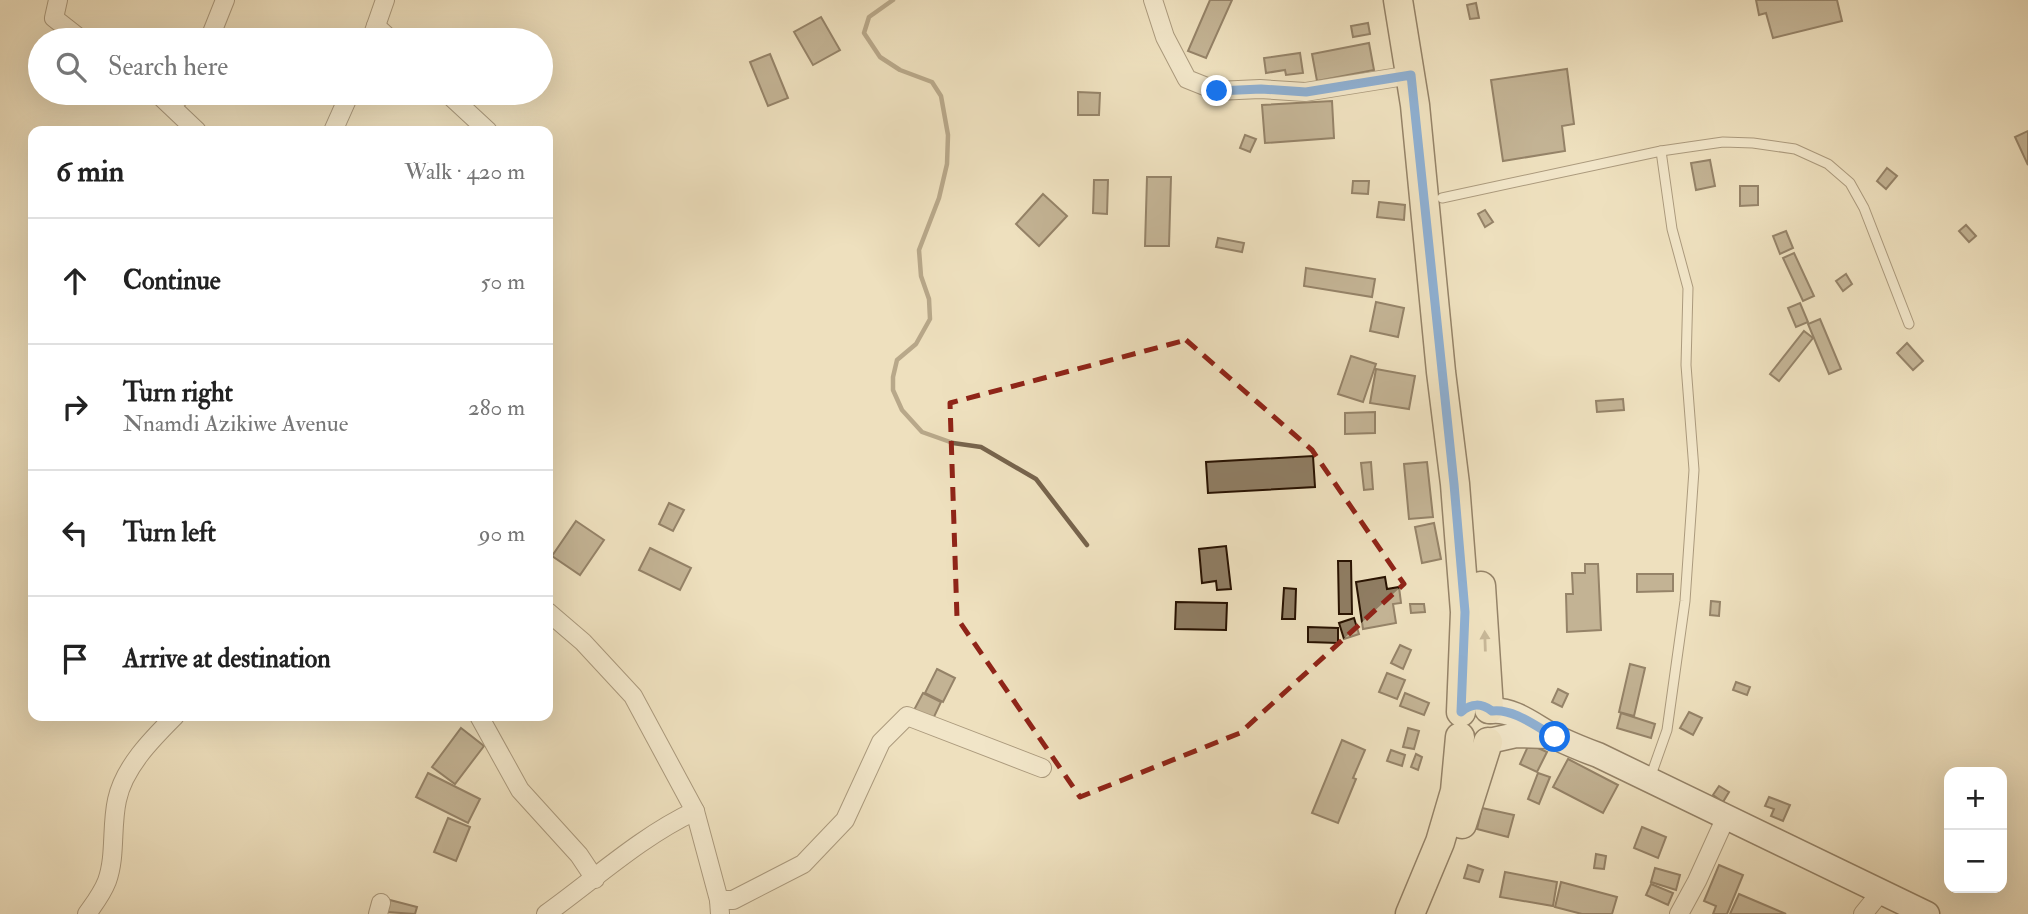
<!DOCTYPE html>
<html lang="en">
<head>
<meta charset="utf-8">
<style>
  body { margin:0; font-family:"IM FELL Double Pica",serif; background:#f2f2f2; color:#222 }
  .controls { position:absolute; right:21px; bottom:21px; display:grid; overflow:hidden; border-radius:14px; box-shadow:0 7px 28px #0002 }
  .controls button { width:63px; height:63px; display:grid; place-items:center; padding:0; border:0; border-bottom:2px solid #e0e0e0; background:#fff; color:#222; font:35px sans-serif }
  .stop { position:absolute; width:21px; height:21px; margin:-16px; border:5px solid #1a73e8; border-radius:50%; background:#fff }
  .stop.end { background:#1a73e8; border-color:#fff; box-shadow:0 2px 7px #0008 }
  .list { margin:0; padding:0; list-style:none }
  h2 { display:flex; justify-content:space-between; align-items:center; height:91px; margin:0; padding:0 28px; font-size:30px }
  h2 small { font-size:23px; font-weight:400; color:#767676 }
  .list li { display:grid; grid-template-columns:46px 1fr auto; gap:21px; align-items:center; box-sizing:border-box; height:126px; padding:0 28px; border-top:2px solid #e0e0e0 }
  .list b { display:block; font-size:26px; white-space:nowrap }
  .list p { margin:0; font-size:23px; white-space:nowrap; color:#767676 }
  .list em { font-size:23px; font-style:normal; color:#767676 }
  .icon { flex:none; width:38px; height:38px; fill:none; stroke:currentColor; stroke-width:2; stroke-linecap:round; stroke-linejoin:round }
  .map { position:relative; flex:none; width:2028px; height:914px; overflow:hidden }
  .search { position:absolute; background:#fff; box-shadow:0 7px 28px #0002; left:28px; top:28px; width:525px; height:77px; display:flex; align-items:center; gap:18px; box-sizing:border-box; padding:0 24px; border-radius:38px; color:#767676; font-size:26px }
  .panel { position:absolute; background:#fff; box-shadow:0 7px 28px #0002; left:28px; top:126px; width:525px; height:595px; border-radius:14px }
  .map>svg:first-child { display:block }
</style>
</head>
<body>
<div class="map">
<svg width="2028" height="914" viewBox="0 0 2028 914">
  <rect width="100%" height="100%" fill="#eee0be"/>
  <filter id="stains"><feTurbulence type="fractalNoise" baseFrequency=".00286" numOctaves="4"/><feColorMatrix values="0 0 0 0 .2 0 0 0 0 .09 0 0 0 0 .02 0 0 0 .5 -.17"/></filter>
  <radialGradient id="worn" r=".72"><stop offset=".6" stop-color="#630" stop-opacity="0"/><stop offset="1" stop-color="#630" stop-opacity=".3"/></radialGradient>
  <g fill="none" stroke-linecap="round" stroke-linejoin="round">
    <path stroke="#77644c" stroke-width="4.5" d="M893,0L869,17L864,33L880,57L900,70L932,82L941,96L948,135L947,164L939,198L919,250L921,276L929,299L930,319L916,344L897,360L893,377V390L902,410L922,432L953,443L981,447L1036,479L1087,545"/>
  </g>
  <g fill="#8f7d63" stroke="#281201" stroke-width="2">
    <path d="M1210,0H1232L1206,58L1188,51Z"/>
    <path d="M1756,0H1837L1842,21L1773,38L1766,13L1759,15Z"/>
    <path d="M1476,3L1479,18L1470,19L1467,5Z"/>
    <path d="M821,17L840,50L813,65L794,32Z"/>
    <path d="M1368,23L1370,34L1353,37L1351,26Z"/>
    <path d="M1369,43L1374,70L1317,81L1312,54Z"/>
    <path d="M1300,53L1303,73L1286,75L1285,70L1266,73L1264,58Z"/>
    <path d="M770,54L788,98L768,106L750,62Z"/>
    <path d="M1567,69L1574,124L1562,126L1565,151L1503,161L1491,80Z"/>
    <path d="M1078,92L1100,93L1099,115H1078Z"/>
    <path d="M1332,101L1334,138L1265,143L1262,105Z"/>
    <path d="M2028,131V165L2015,137Z"/>
    <path d="M1245,135L1256,139L1250,152L1240,148Z"/>
    <path d="M1710,160L1715,186L1696,190L1691,163Z"/>
    <path d="M1887,168L1897,176L1886,189L1877,181Z"/>
    <path d="M1147,177H1171L1169,246H1145Z"/>
    <path d="M1094,180H1108L1107,214L1093,213Z"/>
    <path d="M1353,181H1369L1368,194L1352,193Z"/>
    <path d="M1740,186H1758V205L1740,206Z"/>
    <path d="M1043,194L1067,216L1039,246L1016,224Z"/>
    <path d="M1379,202L1405,205L1404,220L1377,217Z"/>
    <path d="M1485,210L1493,222L1485,227L1478,214Z"/>
    <path d="M1966,225L1976,236L1969,242L1959,231Z"/>
    <path d="M1786,231L1793,248L1780,254L1773,236Z"/>
    <path d="M1218,238L1244,243L1242,252L1216,247Z"/>
    <path d="M1794,253L1814,296L1803,301L1783,258Z"/>
    <path d="M1306,268L1375,279L1372,297L1304,286Z"/>
    <path d="M1846,274L1852,284L1843,291L1836,281Z"/>
    <path d="M1376,302L1404,308L1398,337L1370,331Z"/>
    <path d="M1800,303L1808,322L1796,327L1788,308Z"/>
    <path d="M1820,319L1841,369L1829,374L1808,324Z"/>
    <path d="M1804,331L1813,338L1779,381L1770,374Z"/>
    <path d="M1907,343L1923,361L1913,370L1897,353Z"/>
    <path d="M1351,356L1376,364L1363,402L1338,394Z"/>
    <path d="M1376,369L1415,376L1409,409L1370,403Z"/>
    <path d="M1623,399L1624,410L1597,412L1596,401Z"/>
    <path d="M1375,412V433L1345,434V413Z"/>
    <path d="M1313,456L1315,487L1208,493L1206,462Z"/>
    <path d="M1371,462L1373,489L1364,490L1361,463Z"/>
    <path d="M1427,462L1433,517L1409,519L1404,464Z"/>
    <path d="M669,503L684,510L673,531L659,524Z"/>
    <path d="M576,521L604,540L580,575L552,556Z"/>
    <path d="M1434,523L1441,559L1422,563L1415,527Z"/>
    <path d="M1226,546L1231,589L1217,590L1216,581L1202,583L1199,549Z"/>
    <path d="M650,548L691,568L680,590L639,570Z"/>
    <path d="M1338,561H1351L1352,614H1339Z"/>
    <path d="M1585,564H1598L1601,630L1567,632L1566,594H1573L1572,573H1585Z"/>
    <path d="M1637,574H1673V591L1637,592Z"/>
    <path d="M1385,577L1387,589L1399,587L1401,603L1393,604L1396,623L1363,629L1356,582Z"/>
    <path d="M1284,588L1296,589L1295,619H1282Z"/>
    <path d="M1711,601L1720,602L1719,616L1710,615Z"/>
    <path d="M1176,602L1227,603L1226,630L1175,629Z"/>
    <path d="M1410,604H1424L1425,612L1411,613Z"/>
    <path d="M1354,618L1359,634L1344,639L1339,623Z"/>
    <path d="M1308,627L1338,628V643L1308,642Z"/>
    <path d="M1400,645L1411,650L1403,669L1391,663Z"/>
    <path d="M1630,664L1645,668L1634,716L1619,712Z"/>
    <path d="M937,669L955,678L943,702L925,693Z"/>
    <path d="M1387,673L1405,680L1397,699L1379,692Z"/>
    <path d="M1736,682L1750,687L1747,695L1733,690Z"/>
    <path d="M1558,689L1568,694L1562,707L1552,702Z"/>
    <path d="M923,693L941,702L933,719L914,710Z"/>
    <path d="M1405,693L1429,703L1424,715L1400,706Z"/>
    <path d="M1689,712L1702,718L1693,735L1680,728Z"/>
    <path d="M1621,713L1655,724L1651,738L1617,728Z"/>
    <path d="M461,728L484,746L455,784L432,767Z"/>
    <path d="M1408,728L1419,731L1414,749L1403,747Z"/>
    <path d="M1342,740L1365,750L1353,778L1356,779L1338,823L1312,813Z"/>
    <path d="M1529,744L1547,752L1537,772L1520,764Z"/>
    <path d="M1391,750L1405,755L1402,766L1387,761Z"/>
    <path d="M1416,754L1422,757L1418,770L1411,767Z"/>
    <path d="M1568,759L1618,785L1603,813L1553,787Z"/>
    <path d="M428,773L480,799L468,823L416,797Z"/>
    <path d="M1538,773L1550,777L1539,804L1528,799Z"/>
    <path d="M1719,786L1729,792L1723,802L1713,795Z"/>
    <path d="M1769,797L1790,805L1783,821L1771,816L1774,809L1765,806Z"/>
    <path d="M1482,808L1514,815L1508,837L1477,829Z"/>
    <path d="M448,818L470,827L456,861L434,852Z"/>
    <path d="M1642,827L1666,837L1658,858L1634,848Z"/>
    <path d="M1596,854L1606,856L1604,869L1594,868Z"/>
    <path d="M1468,865L1483,870L1479,882L1464,878Z"/>
    <path d="M1719,865L1743,875L1727,914H1713L1716,906L1704,901Z"/>
    <path d="M1655,868L1680,875L1676,890L1651,882Z"/>
    <path d="M1505,872L1557,882L1553,906L1500,897Z"/>
    <path d="M1561,882L1617,897L1612,914H1582L1555,907Z"/>
    <path d="M1651,884L1673,893L1668,905L1646,895Z"/>
    <path d="M1739,894L1786,914H1730Z"/>
    <path d="M390,900L417,907L415,914L387,912Z"/>
  </g>
  <g fill="none" stroke-linecap="round" stroke-linejoin="round">
    <g stroke="#5a4630" stroke-width="11">
      <g id="service">
        <path d="M1442,198L1661,151L1723,142L1753,143L1795,149L1828,164L1850,183L1864,208L1909,324"/>
        <path d="M1650,778L1667,730L1685,601L1694,470L1686,365L1688,288L1672,229L1661,151"/>
      </g>
    </g>
    <g stroke="#5a4630" stroke-width="20">
      <g id="minor">
        <path d="M58,0L54,18L82,40"/>
        <path d="M1153,0L1165,37L1187,79L1217,91L1260,89L1305,92L1411,75"/>
        <path d="M376,26L391,40"/>
        <path d="M209,40L225,0"/>
        <path d="M371,40L385,0"/>
        <path d="M157,93L197,131"/>
        <path d="M447,93L488,131"/>
        <path d="M171,105L185,93"/>
        <path d="M333,131L350,93"/>
        <path d="M548,612L583,642L633,696L695,811L719,900L720,914"/>
        <path d="M479,716L520,790L579,855L595,879"/>
        <path d="M719,900H733L803,864L845,820L881,742L907,716L1042,768"/>
        <path d="M87,914C94,904 102,894 107,881C116,856 111,827 117,800C124,767 152,739 175,716"/>
        <path d="M378,914L381,903"/>
        <path d="M546,914C595,879 640,837 695,811"/>
        <path d="M1679,914L1697,881L1726,817"/>
        <path d="M1863,914L1880,893"/>
      </g>
    </g>
    <g stroke="#281201" stroke-width="27">
      <g id="secondary">
        <path d="M1491,711C1515,708 1537,729 1557,738C1570,744 1584,750 1598,755L1927,914"/>
        <path d="M1489,741L1516,735L1547,736"/>
      </g>
    </g>
    <g stroke="#281201" stroke-width="31">
      <g id="primary">
        <path d="M1398,0L1415,105L1441,372L1455,484L1465,612L1461,712"/>
        <path d="M1481,586L1489,709"/>
        <path d="M1462,824L1488,742"/>
        <path d="M1410,914L1440,842L1455,791L1460,737"/>
      </g>
    </g>
    <use href="#service" stroke="#f4ebd5" stroke-width="9"/>
    <use href="#minor" stroke="#f4ebd5" stroke-width="18"/>
    <use href="#secondary" stroke="#f4ebd5" stroke-width="24"/>
    <use href="#primary" stroke="#eee0be" stroke-width="28"/>
  </g>
  <defs><path id="oneway-solid" d="M-6-.8H1V-3.2L6.5 0L1 3.2V.8H-6Z" transform="scale(1.75)"/></defs>
  <use fill="#958369" href="#oneway-solid" transform="translate(1485 641) rotate(-92)"/>
  <g fill="none" stroke-linecap="round" stroke-linejoin="round">
    <path stroke="#1a73e8" stroke-width="9" d="M1217,91L1261,89L1306,92L1411,75L1454,484L1465,612L1461,712C1472,703 1481,703 1492,711C1513,708 1537,727 1555,737"/>
  </g>
  <path d="M0 0H2028V914H0ZM1186,340L1312,450L1404,584L1240,733L1080,797L957,618L950,403Z" fill="#eee0be" fill-opacity=".55" fill-rule="evenodd"/>
  <path fill="none" stroke="#8f2418" stroke-width="5" stroke-dasharray="14 9" stroke-linejoin="round" d="M1186,340L1312,450L1404,584L1240,733L1080,797L957,618L950,403Z"/>
  <rect width="100%" height="100%" filter="url(#stains)"/>
  <rect width="100%" height="100%" fill="url(#worn)"/>
</svg>
<div class="controls">
<button>+</button>
<button>−</button>
</div>
<div class="stop" style="left:1555px;top:737px"></div>
<div class="stop end" style="left:1217px;top:91px"></div>
<div class="search"><svg class="icon" aria-label="search" viewBox="0 0 24 24"><circle cx="10" cy="10" r="6"/><path d="M15 15l6 6"/></svg>Search here</div>
<section class="panel">
<h2>6 min<small>Walk · 420 m</small></h2>
<ul class="list">
<li><svg class="icon" aria-label="ahead" viewBox="0 0 24 24"><path d="M12 20V5M6 11l6-6 6 6"/></svg><div><b>Continue</b></div><em>50 m</em></li>
<li><svg class="icon" aria-label="right" viewBox="0 0 24 24"><path d="M7 20v-9h11M14 6l5 5-5 5"/></svg><div><b>Turn right</b><p>Nnamdi Azikiwe Avenue</p></div><em>280 m</em></li>
<li><svg class="icon" aria-label="left" viewBox="0 0 24 24"><path d="M17 20v-9H6M10 6l-5 5 5 5"/></svg><div><b>Turn left</b></div><em>90 m</em></li>
<li><svg class="icon" aria-label="arrive" viewBox="0 0 24 24"><path d="M6 21V4h12l-3 4 3 4H6"/></svg><div><b>Arrive at destination</b></div></li>
</ul>
</section>
</div>
</body>
</html>
